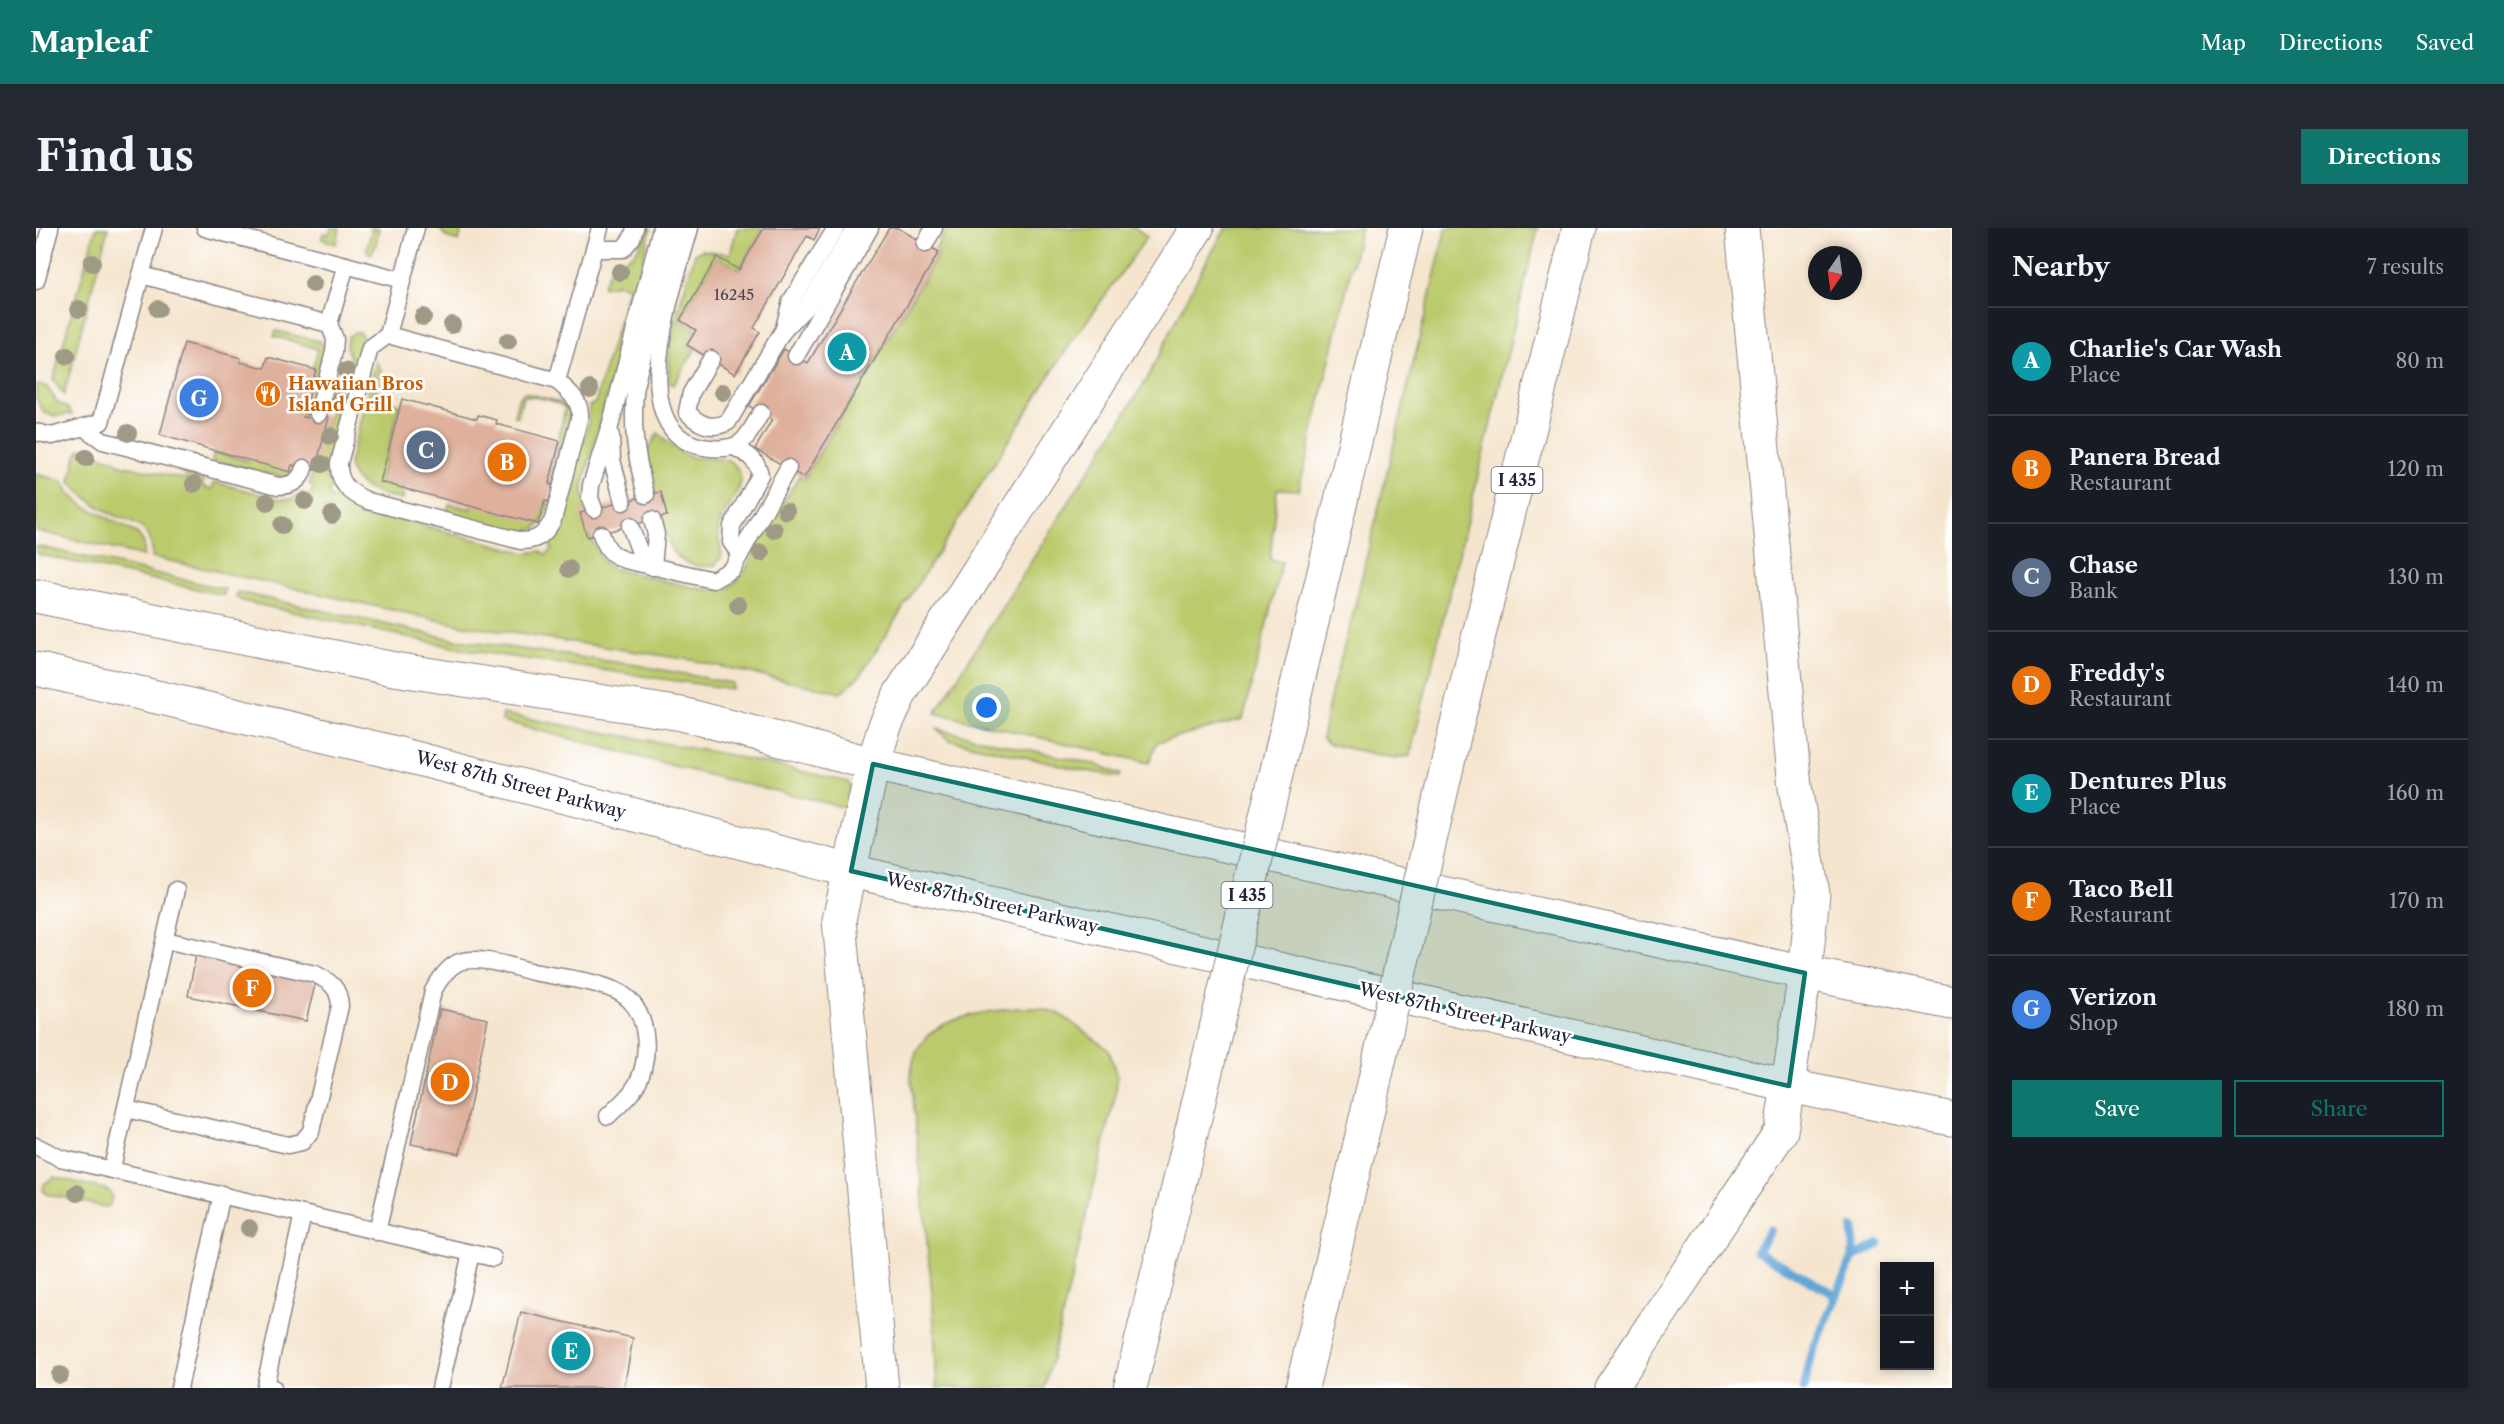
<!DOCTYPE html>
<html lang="en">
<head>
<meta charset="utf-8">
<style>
  body { margin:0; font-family:"Libre Caslon Text",serif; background:#242831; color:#f1f3f6 }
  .controls { position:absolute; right:18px; bottom:18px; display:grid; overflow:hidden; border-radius:0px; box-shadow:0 3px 9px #0003 }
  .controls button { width:54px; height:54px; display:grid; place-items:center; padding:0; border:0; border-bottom:2px solid #363941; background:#171b24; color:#f1f3f6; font:30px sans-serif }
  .compass { position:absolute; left:1772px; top:18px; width:54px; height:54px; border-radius:50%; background:#171b24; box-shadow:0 3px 9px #0003; rotate:193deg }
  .you { position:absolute; left:951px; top:480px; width:21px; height:21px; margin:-15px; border:4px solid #fff; border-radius:50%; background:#1a73e8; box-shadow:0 0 0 9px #1a73e833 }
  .badge { display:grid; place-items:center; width:39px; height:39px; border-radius:50%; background:#0f766e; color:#fff; font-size:20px; font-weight:700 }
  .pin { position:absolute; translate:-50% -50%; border:3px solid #fff; box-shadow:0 2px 6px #0006 }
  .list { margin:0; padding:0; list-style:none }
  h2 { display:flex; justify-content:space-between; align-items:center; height:78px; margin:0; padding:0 24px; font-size:26px }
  h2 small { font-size:20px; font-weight:400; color:#9ea1a6 }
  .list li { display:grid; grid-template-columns:39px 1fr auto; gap:18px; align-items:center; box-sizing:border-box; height:108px; padding:0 24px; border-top:2px solid #363941 }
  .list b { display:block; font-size:22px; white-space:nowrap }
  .list p { margin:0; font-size:20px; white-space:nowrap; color:#9ea1a6 }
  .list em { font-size:20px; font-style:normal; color:#9ea1a6 }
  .actions { display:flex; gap:12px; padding:18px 24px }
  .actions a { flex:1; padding:14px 0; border:2px solid #0f766e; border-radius:0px; text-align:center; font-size:21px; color:#0f766e }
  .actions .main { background:#0f766e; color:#fff }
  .map { position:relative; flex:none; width:1916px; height:1160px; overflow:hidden; border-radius:0px }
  header { display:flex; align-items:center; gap:36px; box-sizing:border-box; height:84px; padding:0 30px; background:#0f766e; color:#fff }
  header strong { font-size:28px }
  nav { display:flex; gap:33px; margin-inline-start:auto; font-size:21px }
  .intro { display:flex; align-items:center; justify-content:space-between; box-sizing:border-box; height:144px; padding:0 36px }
  h1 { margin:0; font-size:42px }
  .button { padding:15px 27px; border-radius:0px; background:#0f766e; color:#fff; font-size:21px; font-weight:700 }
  main { display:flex; gap:36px; padding:0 36px }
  aside { flex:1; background:#171b24; border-radius:0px; box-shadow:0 3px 9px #0003 }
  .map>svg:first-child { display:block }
</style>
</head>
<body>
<header>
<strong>Mapleaf</strong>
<nav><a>Map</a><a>Directions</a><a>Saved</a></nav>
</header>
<div class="intro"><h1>Find us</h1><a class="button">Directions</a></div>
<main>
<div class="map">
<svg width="1916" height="1160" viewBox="0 0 1916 1160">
  <rect width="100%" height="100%" fill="#fff"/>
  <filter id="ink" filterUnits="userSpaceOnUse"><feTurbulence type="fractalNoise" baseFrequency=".0167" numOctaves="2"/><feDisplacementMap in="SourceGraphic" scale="12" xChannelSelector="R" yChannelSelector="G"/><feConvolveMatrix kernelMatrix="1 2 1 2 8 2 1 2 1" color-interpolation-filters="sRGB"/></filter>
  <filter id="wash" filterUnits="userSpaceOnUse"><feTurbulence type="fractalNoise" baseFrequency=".008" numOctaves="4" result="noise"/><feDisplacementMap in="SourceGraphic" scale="24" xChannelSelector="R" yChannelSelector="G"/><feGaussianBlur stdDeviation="1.35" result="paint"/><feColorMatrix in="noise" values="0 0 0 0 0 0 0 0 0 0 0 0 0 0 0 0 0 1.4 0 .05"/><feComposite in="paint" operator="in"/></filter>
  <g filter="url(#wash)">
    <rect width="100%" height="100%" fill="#f5e5ce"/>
    <g fill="#bbca6c" stroke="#6e7654" stroke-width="1.5">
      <path d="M60,0H72L28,167L17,152Z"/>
      <path d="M295,0H304L300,16L286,11L287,5L293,6Z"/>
      <path d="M333,0H343L340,17L335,26L330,23L336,1Z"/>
      <path d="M403,0H426L423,13L410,9Z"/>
      <path d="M609,0H615L547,258C548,281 555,333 578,341L665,361L684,362L695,359L709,343L720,319L764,247L769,250L903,25L899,22L911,0H1100L1111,9L1028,125L825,446L805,465L655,432L424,397L116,329C119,295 94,296 71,284C57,276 45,266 34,254L40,227L44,220H56L59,226L78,232L84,237L148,251L152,246L168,251L166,258L176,261L178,254L244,271H256L266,264L271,269L278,261L273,256L295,181L305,170L311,150L315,130L311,119L312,108L323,103L328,112L291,249L297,260L292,264L296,272L302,268L308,274L319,279L490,325L505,323L509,327L516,321L513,316L523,302L552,197L553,178L559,175L593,59L582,56L566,59L575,39L596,27L602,21Z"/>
      <path d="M701,0H728L703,42L681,29L644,92L660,102L651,117L659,122L637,157L634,156C627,118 647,69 657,32L659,26L666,22L694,26Z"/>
      <path d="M1190,0H1325L1263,262L1241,261L1234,331L1246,334L1207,491L1121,514L1113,535L899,485L1111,151L1166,41Z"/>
      <path d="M1410,0H1502L1374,528L1357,530L1293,516L1286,510L1295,465L1316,390Z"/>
      <path d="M240,103L283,113L288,119L271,190L264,188L282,121L238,108Z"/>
      <path d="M340,133L345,142L340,163L356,168L355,174L364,176L344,253L368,260L366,272C342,265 319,263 313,236Z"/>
      <path d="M0,156L10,158L21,174L33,181L36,186L19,188L8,185L0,170Z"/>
      <path d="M489,165L527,175L535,185V193L517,257L513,256L524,214L522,213L529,180C518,172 501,168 487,169L482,189L478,188L483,169Z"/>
      <path d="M622,205C630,215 643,225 655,229C671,234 693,224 702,242C712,260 689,280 683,297C680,308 685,317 686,328L679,337C663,342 644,335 635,321L615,247L611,223Z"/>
      <path d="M266,206L256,244L252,248L246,249L176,232L178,224L212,233Z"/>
      <path d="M0,246L26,253L33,265L48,278L102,306L108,315V328L0,303Z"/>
      <path d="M509,273L513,274C510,284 508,296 498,301C482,309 429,289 411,284L413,276L435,281L436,278Z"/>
      <path d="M0,318L189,361L188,367L0,326Z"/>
      <path d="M201,364L421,412L600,437L696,455L695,461L430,422L206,373L200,369Z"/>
      <path d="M467,486L693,527L813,554L816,581L676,548L466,493Z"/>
      <path d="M900,501L1058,536L1085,546L1084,549L1050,543L913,512Z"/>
      <path d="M981,780H1005L1024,786L1073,822L1081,849L1080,866L1009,1160H901L897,1076L875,850C876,791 934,786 981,780Z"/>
      <path d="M18,949L72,962L76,968L74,977L70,979L10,966L7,962L8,956Z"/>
    </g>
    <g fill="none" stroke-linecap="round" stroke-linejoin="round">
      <g stroke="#61a6d7" stroke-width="9">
        <path d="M1734,1002L1721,1023L1794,1064L1799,1071"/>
        <path d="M1817,1029L1843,1016"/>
        <path d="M1768,1160L1776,1126L1817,1029V1000"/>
      </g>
    </g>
    <g id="blocks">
      <g fill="#dfb19d">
        <path d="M728,0H784L778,12L771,8L718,100L724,104L699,146L651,117L660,102L644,92L681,29L703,42Z"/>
        <path d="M853,0H862L903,24L768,250L719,221L736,192L713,178L748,121L772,135Z"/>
        <path d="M148,115L205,130L204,134L229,140L232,129L280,142L267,189L271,190L272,183L293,189L279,242L256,237L254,244L124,207Z"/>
        <path d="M366,171L441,191L442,187L461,192L460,196L524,213L513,256L517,257L513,274L509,273L502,296L344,254Z"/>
        <path d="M625,264L631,288L551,309L544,285Z"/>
        <path d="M160,727L280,753L270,793L152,768Z"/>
        <path d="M404,781L452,791L424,926L375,916Z"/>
        <path d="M485,1084L597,1110L588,1160H466Z"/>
      </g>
    </g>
  </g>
  <g filter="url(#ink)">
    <use href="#blocks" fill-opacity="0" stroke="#8c8484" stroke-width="1.5"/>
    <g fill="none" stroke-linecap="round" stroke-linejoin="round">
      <g stroke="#8c8484" stroke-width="19">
        <g id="lane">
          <path d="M169,0L366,52"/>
          <path d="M380,0L352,107L521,153L564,0"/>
          <path d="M654,0C640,54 580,211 674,220C708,223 710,210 725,185"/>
          <path d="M889,16L898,0"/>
          <path d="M558,21H587L596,10L599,0"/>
          <path d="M105,47L293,96L310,37"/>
          <path d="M0,53L14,0"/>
          <path d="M748,100L755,73L800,0"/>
          <path d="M352,107L334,120L303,235C302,256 314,265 332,273L485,313C502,313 509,306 517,292L544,187C544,171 532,163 521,153"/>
          <path d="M760,128L834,0"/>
          <path d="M675,131L655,165L651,184C663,197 676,202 692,194L747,103L770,79L819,0"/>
          <path d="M282,186L298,124L299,111L293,96"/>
          <path d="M47,199L67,213L242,258C255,258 265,253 268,240"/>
          <path d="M0,204L16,208L65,194L118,0"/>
          <path d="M575,208L576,232L587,274"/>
          <path d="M698,219C711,226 721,231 724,247L696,298L695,314L704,327"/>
          <path d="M610,267C599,224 595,199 600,154L640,0"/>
          <path d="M558,281L554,270L555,257L575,195L625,0"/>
          <path d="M616,292L620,306L617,339"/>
          <path d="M594,298L603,322L617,339"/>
          <path d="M565,306C571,321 574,326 589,332L677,352L696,341L752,240"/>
          <path d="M90,881L252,917L266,914L275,903L304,778C303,760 295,754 279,746L129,712"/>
          <path d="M0,918L24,930L457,1030"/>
          <path d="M76,940L140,662"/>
          <path d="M341,1004L397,763C403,752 410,741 421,735C439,726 478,739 497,744C523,749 564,753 586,766C615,784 616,836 597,862C591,871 580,880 572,888"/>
          <path d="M143,1160L186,966"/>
          <path d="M237,1160L229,1158L267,986"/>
          <path d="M404,1160L435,1025"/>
        </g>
      </g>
      <g stroke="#8c8484" stroke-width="35">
        <g id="secondary">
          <path d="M1769,745L1916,775"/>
          <path d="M1753,858L1916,891"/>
        </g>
      </g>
      <g stroke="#8c8484" stroke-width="35">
        <g id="primary">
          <path d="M0,368L358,441L646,486L837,536L1129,604L1769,745"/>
          <path d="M0,441L344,521L815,643L1753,858"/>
        </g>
      </g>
      <g stroke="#8c8484" stroke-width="35">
        <g id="highway">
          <path d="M1262,453L1370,0"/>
          <path d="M1419,504L1543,0"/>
          <path d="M846,1160L803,692L837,536L849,498L864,466L1161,0"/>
          <path d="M1094,1160L1161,881"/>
          <path d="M1266,1160L1324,916"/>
          <path d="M1575,1160L1745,903L1769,745L1777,666L1759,559L1706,0"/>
        </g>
      </g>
      <use href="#lane" stroke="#fff" stroke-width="16"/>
      <use href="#secondary" stroke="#fff" stroke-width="33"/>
      <use href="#primary" stroke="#fff" stroke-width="33"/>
      <use href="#highway" stroke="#fff" stroke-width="33"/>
      <g stroke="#8c8484" stroke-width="35" stroke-linecap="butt">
        <g id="highway-bridge">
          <path d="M1161,881L1262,453"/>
          <path d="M1324,916L1419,504"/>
        </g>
      </g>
      <use href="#highway-bridge" stroke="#fff" stroke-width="33"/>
    </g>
    <g fill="#9f9a86">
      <circle cx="56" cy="35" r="9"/>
      <circle cx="584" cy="44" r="9"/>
      <circle cx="277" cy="56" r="9"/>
      <circle cx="43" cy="81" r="9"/>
      <circle cx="122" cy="81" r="9"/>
      <circle cx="387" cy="89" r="9"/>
      <circle cx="416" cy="97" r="9"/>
      <circle cx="472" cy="113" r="9"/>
      <circle cx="31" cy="128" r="9"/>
      <circle cx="310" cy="143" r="9"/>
      <circle cx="554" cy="161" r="9"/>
      <circle cx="687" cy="164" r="9"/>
      <circle cx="303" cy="172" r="9"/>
      <circle cx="92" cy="205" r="9"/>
      <circle cx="294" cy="208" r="9"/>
      <circle cx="50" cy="230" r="9"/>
      <circle cx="286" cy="236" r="9"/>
      <circle cx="158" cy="256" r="9"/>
      <circle cx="269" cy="273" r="9"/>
      <circle cx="231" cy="274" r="9"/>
      <circle cx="750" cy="283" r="9"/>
      <circle cx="296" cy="287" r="9"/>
      <circle cx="246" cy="297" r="9"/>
      <circle cx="738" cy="302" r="9"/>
      <circle cx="725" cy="325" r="9"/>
      <circle cx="533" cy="341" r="9"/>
      <circle cx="702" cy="377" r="9"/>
      <circle cx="41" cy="965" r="9"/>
      <circle cx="213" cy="1000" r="9"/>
      <circle cx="24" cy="1147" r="9"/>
    </g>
  </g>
  <path fill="#0f766e" fill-opacity="0.2" stroke="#0f766e" stroke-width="4.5" stroke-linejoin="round" d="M837,536L1769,745L1753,858L815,643Z"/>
  <defs>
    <g id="restaurant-disc" transform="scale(1.35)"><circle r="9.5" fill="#e8710a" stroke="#fff"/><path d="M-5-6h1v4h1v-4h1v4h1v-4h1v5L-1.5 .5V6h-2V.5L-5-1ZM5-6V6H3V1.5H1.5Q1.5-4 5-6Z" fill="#fff"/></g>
  </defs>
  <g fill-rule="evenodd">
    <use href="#restaurant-disc" x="232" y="166"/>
  </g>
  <g text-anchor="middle" stroke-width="5" stroke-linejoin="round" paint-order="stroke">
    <g font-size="15" fill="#514654">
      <text x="698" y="72">16245</text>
    </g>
    <g fill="#fff" stroke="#646476" stroke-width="1.5">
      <rect x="1455.5" y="239" width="51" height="26" rx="4.5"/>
      <rect x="1185.5" y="654" width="51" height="26" rx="4.5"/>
    </g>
    <g font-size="16" font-weight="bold" fill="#22223b">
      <text x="1481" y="258">I 435</text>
      <text x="1211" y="673">I 435</text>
    </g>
    <g font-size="18" font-weight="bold" fill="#c56008" stroke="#fff" text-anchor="start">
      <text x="252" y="162">Hawaiian Bros<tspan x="252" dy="21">Island Grill</tspan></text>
    </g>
    <g font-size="18" fill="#22223b" stroke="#fff">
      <text transform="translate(485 557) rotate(15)" y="6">West 87th Street Parkway</text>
      <text transform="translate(956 675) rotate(13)" y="6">West 87th Street Parkway</text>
      <text transform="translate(1429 785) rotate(13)" y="6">West 87th Street Parkway</text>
    </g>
  </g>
</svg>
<div class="controls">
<button>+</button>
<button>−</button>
</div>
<svg class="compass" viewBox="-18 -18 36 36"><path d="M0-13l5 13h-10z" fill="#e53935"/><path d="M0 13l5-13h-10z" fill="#9ea1a6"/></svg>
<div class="you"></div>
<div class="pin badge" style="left:811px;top:124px;background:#0f9aa8">A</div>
<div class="pin badge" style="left:471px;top:234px;background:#e8710a">B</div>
<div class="pin badge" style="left:390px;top:222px;background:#5c6f8a">C</div>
<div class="pin badge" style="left:414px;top:854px;background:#e8710a">D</div>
<div class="pin badge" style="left:535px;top:1123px;background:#0f9aa8">E</div>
<div class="pin badge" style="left:216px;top:760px;background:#e8710a">F</div>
<div class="pin badge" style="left:163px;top:170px;background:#3f7fe0">G</div>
</div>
<aside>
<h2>Nearby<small>7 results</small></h2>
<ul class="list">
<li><span class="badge" style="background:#0f9aa8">A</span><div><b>Charlie's Car Wash</b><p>Place</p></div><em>80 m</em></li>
<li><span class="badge" style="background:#e8710a">B</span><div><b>Panera Bread</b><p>Restaurant</p></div><em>120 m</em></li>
<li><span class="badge" style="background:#5c6f8a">C</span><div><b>Chase</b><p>Bank</p></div><em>130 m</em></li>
<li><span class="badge" style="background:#e8710a">D</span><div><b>Freddy's</b><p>Restaurant</p></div><em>140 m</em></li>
<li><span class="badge" style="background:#0f9aa8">E</span><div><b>Dentures Plus</b><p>Place</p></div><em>160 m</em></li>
<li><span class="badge" style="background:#e8710a">F</span><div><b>Taco Bell</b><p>Restaurant</p></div><em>170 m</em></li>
<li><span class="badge" style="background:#3f7fe0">G</span><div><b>Verizon</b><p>Shop</p></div><em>180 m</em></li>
</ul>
<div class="actions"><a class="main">Save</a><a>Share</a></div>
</aside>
</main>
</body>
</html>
